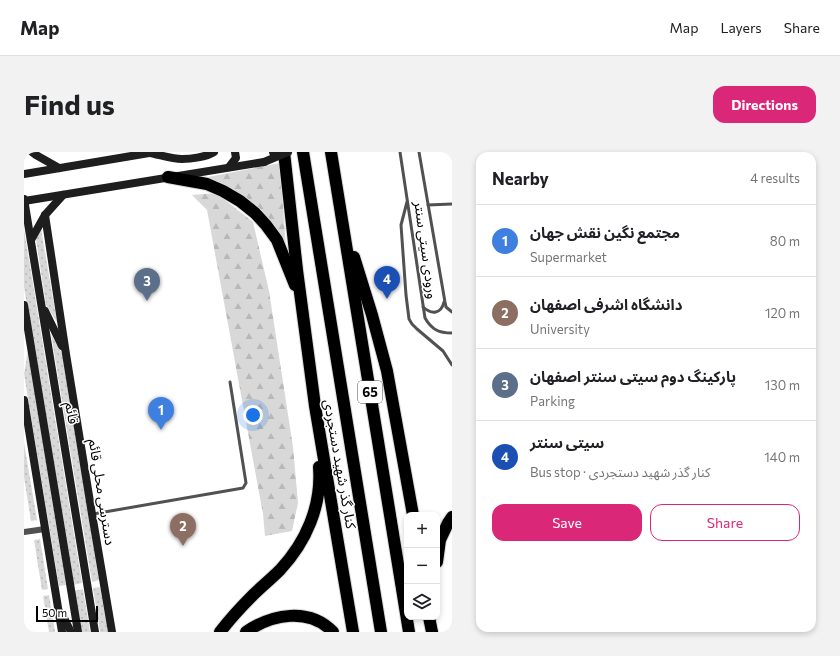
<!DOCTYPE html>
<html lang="en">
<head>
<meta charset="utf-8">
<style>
  body { margin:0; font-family:Commissioner,"Noto Sans Arabic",sans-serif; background:#f2f2f2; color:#202124 }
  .controls { position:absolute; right:12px; bottom:12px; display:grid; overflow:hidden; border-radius:8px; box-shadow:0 2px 6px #0003 }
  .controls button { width:36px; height:36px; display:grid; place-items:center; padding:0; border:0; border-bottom:1px solid #e0e0e0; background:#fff; color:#202124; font:20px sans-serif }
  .scale { position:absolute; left:12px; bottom:10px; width:62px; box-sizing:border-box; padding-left:4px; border:2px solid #000; border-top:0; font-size:11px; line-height:14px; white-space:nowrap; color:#000; -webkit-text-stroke:3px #fff; paint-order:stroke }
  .you { position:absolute; left:229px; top:263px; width:14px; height:14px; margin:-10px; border:3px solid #fff; border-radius:50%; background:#1a73e8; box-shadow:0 0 0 6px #1a73e833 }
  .badge { display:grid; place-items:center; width:26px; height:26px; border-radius:50%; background:#db2777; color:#fff; font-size:13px; font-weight:700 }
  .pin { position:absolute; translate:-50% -33px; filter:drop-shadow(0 1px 2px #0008) }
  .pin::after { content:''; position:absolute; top:21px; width:14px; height:12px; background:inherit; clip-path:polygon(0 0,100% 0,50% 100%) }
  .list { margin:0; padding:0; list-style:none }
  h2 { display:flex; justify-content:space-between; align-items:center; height:52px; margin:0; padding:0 16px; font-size:17px }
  h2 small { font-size:13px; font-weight:400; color:#757577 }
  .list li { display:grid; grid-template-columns:26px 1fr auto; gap:12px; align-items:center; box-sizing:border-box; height:72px; padding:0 16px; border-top:1px solid #e0e0e0 }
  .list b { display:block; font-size:15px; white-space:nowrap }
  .list p { margin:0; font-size:13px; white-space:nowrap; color:#757577 }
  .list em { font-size:13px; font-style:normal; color:#757577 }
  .actions { display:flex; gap:8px; padding:12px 16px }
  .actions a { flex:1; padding:9px 0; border:1px solid #db2777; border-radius:12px; text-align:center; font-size:14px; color:#db2777 }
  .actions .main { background:#db2777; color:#fff }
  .icon { flex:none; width:22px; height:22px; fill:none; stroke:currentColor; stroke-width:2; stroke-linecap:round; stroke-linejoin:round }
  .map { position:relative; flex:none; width:428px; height:480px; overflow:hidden; border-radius:12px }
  header { display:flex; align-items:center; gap:24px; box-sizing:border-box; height:56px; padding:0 20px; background:#fff; border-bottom:1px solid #e0e0e0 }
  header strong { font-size:19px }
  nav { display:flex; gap:22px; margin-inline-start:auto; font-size:14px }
  .intro { display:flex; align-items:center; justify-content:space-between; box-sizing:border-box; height:96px; padding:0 24px }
  h1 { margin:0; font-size:28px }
  .button { padding:10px 18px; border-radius:12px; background:#db2777; color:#fff; font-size:14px; font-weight:700 }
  main { display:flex; gap:24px; padding:0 24px }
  aside { flex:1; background:#fff; border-radius:12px; box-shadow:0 2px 6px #0003 }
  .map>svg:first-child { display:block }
</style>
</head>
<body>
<header>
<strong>Map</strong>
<nav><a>Map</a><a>Layers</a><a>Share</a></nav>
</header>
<div class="intro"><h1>Find us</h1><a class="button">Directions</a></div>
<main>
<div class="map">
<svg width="428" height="480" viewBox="0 0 428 480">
  <defs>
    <pattern id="grass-dots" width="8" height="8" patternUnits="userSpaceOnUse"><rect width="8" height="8" fill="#d8d8d8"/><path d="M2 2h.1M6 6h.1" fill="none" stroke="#b8b8b8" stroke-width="1.8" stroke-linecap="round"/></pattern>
    <pattern id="forest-firs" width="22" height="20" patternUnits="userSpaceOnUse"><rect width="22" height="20" fill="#d8d8d8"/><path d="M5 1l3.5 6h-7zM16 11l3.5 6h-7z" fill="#b8b8b8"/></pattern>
  </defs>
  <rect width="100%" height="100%" fill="#fff"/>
  <g fill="url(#grass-dots)">
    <path d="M0,77L58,431L49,433L0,135Z"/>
    <path d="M17,77L33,170L22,153L12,87Z"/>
    <path d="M27,182L38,202L75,428L68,430Z"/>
    <path d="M4,198L42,433L35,434L0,222Z"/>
    <path d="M0,291L13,368L7,369L0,325Z"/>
    <path d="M16,387L24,437L18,438L10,388Z"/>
    <path d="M76,435L84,480H76L69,436Z"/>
    <path d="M59,437L66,480H57L50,439Z"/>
    <path d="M25,443L31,480H25L19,444Z"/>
  </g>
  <g fill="url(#forest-firs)">
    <path d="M256,11L262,97L245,66L184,25Z"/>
    <path d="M192,41L229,70L245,139L269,295L274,351L268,379L241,384L239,362L183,58L168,43Z"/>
  </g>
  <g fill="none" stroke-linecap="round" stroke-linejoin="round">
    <g stroke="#dbdbdb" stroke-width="14">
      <g id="highway">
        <path d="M260,0L273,118L291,254L329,480"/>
        <path d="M279,0L357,480"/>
        <path d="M307,0L385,480"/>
        <path d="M144,25L183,32L199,39L216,49L231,61L242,73L253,88L271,133"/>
        <path d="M330,105L348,163L363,219L389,363"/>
        <path d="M413,410L416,388L424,371L428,365"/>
        <path d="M405,465L408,480"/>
        <path d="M196,480C206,467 217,455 229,443C237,435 247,427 256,418C282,390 298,354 295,315"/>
        <path d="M222,480C248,462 285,455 309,480"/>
      </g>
    </g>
    <g stroke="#515151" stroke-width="3">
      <path d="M376,0L401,166C408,178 415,181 428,181"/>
      <path d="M395,0L421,150L422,155L428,160"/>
      <path d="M383,50L377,73L382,143L385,167L388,172L393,177L419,199L428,213"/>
      <path d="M404,53L428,52"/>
      <path d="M399,155C408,163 417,162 420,150"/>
      <path d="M69,362L219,336L222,331L206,230"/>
    </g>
    <path stroke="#515151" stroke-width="6" d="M0,380L21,377"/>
    <g stroke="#1e1e1e" stroke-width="8">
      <path d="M8,0L12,3L35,16"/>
      <path d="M249,0H252"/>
      <path d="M126,1C136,3 148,7 158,7C167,7 182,5 190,0"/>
      <path d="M205,15L212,6L211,0"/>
      <path d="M0,22L131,0"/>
      <path d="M0,47L71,480"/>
      <path d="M0,49L240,10"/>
      <path d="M21,63L42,202L68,362L88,480"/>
      <path d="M7,88L21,63L39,43"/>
      <path d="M0,153L54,480"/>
      <path d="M21,159L38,194"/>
      <path d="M0,248L38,480"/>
      <path d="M38,462L47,480"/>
    </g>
    <use href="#highway" stroke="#000" stroke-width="12"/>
    <path stroke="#1e1e1e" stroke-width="8" d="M240,10L264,0"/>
  </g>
  <g text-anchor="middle" stroke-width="3" stroke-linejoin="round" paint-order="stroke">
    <rect fill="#fff" stroke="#4c4c4c" stroke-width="1" x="334" y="229" width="24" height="22" rx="3"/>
    <g font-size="13" font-weight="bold" fill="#000">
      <text x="346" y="245">65</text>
    </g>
    <g font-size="14" fill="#000" stroke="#fff">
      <text transform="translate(402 98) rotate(82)" y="5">ورودی سیتی سنتر</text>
      <text transform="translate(48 261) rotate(81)" y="5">قائم</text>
      <text transform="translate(316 312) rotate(80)" y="5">کنار گذر شهید دستجردی</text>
      <text transform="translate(78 340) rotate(81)" y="5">دسترسی محلی قائم</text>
    </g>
  </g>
</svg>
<div class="controls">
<button>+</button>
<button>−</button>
<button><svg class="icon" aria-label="layers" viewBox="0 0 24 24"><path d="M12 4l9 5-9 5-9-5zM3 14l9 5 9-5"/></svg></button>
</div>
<div class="scale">50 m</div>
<div class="you"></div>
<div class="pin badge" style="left:137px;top:278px;background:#3f7fe0">1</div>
<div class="pin badge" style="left:159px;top:394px;background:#8d6e63">2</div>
<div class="pin badge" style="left:123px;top:149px;background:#5c6f8a">3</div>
<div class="pin badge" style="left:363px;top:147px;background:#1a4fb4">4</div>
</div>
<aside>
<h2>Nearby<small>4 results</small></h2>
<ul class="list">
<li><span class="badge" style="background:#3f7fe0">1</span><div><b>مجتمع نگین نقش جهان</b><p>Supermarket</p></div><em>80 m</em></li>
<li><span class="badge" style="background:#8d6e63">2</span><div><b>دانشگاه اشرفی اصفهان</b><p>University</p></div><em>120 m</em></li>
<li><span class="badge" style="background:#5c6f8a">3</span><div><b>پارکینگ دوم سیتی سنتر اصفهان</b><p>Parking</p></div><em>130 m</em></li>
<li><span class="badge" style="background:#1a4fb4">4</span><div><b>سیتی سنتر</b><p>Bus stop · کنار گذر شهید دستجردی</p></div><em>140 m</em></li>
</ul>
<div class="actions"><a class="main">Save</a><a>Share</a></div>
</aside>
</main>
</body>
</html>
